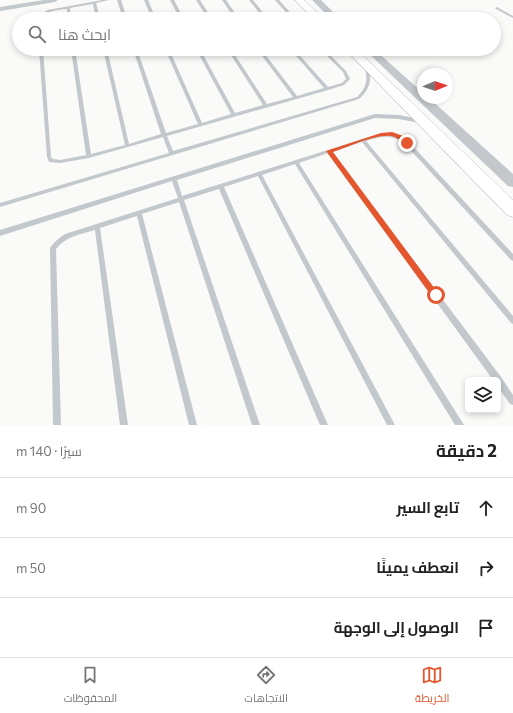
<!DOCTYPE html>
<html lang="ar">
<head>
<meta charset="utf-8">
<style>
  body { margin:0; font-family:Commissioner,Cairo,sans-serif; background:#f2f2f2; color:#222; direction:rtl }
  .controls { position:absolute; right:12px; bottom:12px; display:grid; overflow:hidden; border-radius:6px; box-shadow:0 2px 6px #0003 }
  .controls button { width:36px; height:36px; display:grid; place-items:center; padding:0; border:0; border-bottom:1px solid #e0e0e0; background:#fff; color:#222; font:20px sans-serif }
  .compass { position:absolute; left:417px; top:68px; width:36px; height:36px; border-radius:50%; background:#fff; box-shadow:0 2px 6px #0003; rotate:88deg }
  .stop { position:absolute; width:12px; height:12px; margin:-9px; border:3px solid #e4572e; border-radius:50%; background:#fff }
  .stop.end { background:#e4572e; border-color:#fff; box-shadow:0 1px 4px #0008 }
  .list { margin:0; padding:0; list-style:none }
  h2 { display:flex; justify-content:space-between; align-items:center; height:52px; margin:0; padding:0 16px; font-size:17px }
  h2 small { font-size:13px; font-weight:400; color:#767676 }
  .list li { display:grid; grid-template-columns:26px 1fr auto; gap:12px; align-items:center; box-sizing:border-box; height:60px; padding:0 16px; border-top:1px solid #e0e0e0 }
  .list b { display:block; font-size:15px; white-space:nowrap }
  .list em { font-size:13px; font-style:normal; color:#767676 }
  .icon { flex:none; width:22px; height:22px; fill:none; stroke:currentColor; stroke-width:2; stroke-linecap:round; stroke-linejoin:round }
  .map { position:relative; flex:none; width:513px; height:425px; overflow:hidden; direction:ltr }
  .search { position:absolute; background:#fff; box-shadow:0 2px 6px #0003; left:12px; right:12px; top:12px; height:44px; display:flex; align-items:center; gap:10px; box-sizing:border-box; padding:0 14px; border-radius:22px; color:#767676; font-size:15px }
  .sheet { height:232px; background:#fff }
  nav { display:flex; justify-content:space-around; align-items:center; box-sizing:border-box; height:56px; border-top:1px solid #e0e0e0; background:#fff; font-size:11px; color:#767676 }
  nav a { display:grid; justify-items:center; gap:2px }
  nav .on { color:#e4572e }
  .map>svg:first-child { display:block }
</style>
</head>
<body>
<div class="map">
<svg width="513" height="425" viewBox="0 0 513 425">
  <rect width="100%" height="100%" fill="#fafaf8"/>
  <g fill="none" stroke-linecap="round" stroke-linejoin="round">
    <g stroke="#b3babf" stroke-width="1">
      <g id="secondary">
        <path d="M295,0H304L324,19H314Z"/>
        <path d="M345,49H356L513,200V217L507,215Z"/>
      </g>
    </g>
    <g fill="#c3c8cc" fill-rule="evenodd">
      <path d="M102,0H109L96,3L100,19H96L93,4L70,8L71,19H67V9C58,10 46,10 42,19H38L41,14L48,10Z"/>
      <path d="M117,0H121L127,19H123Z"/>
      <path d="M144,0H148L156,19H152Z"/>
      <path d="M170,0H174L184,19H180Z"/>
      <path d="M196,0H200L212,19H208Z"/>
      <path d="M222,0H226L239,19H235Z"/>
      <path d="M249,0H253L268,19H264Z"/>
      <path d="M275,0H279L296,19H292Z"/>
      <path d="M497,7L513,16V18L496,9L495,8Z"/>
      <path d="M39,49H43L51,157L53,159L60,160L86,155L71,49H75L91,154L125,145L103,49H107L129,144L161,134L133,49H137L166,133L198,124L165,49H169L202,123L231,114L196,49H200L235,113L263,105L227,49H231L267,104L293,97L257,49H261L297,96L324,88L290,49H294L328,87L342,83L346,79L343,72L320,49H324L346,71L350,79L344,85L328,90L167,136L173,151L357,97C366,88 369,79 364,67L365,66L368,67C373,80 369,90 359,99L0,207V203L169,153L163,137L89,158L60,163L49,162L47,157Z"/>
      <path d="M375,114L399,115L419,119L421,121L419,123L399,119L375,118L177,180L182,196L369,137C384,133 396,133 409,142L513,254V261L511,260L405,144C392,134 382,136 366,141L513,316V324L511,323L362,142L332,152L501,377L513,395V405L510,404L498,387V380H493L328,153L299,163L464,425H455L295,164L262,175L395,425H387L258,176L224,187L328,425H320L219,189L184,200L260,425H252L179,202L142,214L197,425H189L137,216L100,228L128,425H120L95,230C81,234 65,237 56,249L61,425H53L50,248C54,242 59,238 65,234L178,198L172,181L0,236V230Z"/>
    </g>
    <path fill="#c3c8cc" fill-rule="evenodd" d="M44,0H58L55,2L0,11V7Z"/>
    <g fill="#c3c8cc" fill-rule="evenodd">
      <path d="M312,0H321L340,19H331Z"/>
      <path d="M364,49H374L423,93V98H429L513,174V187L508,186Z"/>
    </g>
    <use href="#secondary" fill="#fff" fill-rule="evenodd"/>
  </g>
  <path fill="#e4572e" d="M392,132L403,136L409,141V144H405C401,141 397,137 391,136C376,134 348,147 333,152L438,293L439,295L436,299L433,298L326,151L381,133Z"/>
</svg>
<div class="controls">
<button><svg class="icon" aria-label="layers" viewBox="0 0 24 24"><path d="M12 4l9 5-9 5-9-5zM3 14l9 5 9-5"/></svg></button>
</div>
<svg class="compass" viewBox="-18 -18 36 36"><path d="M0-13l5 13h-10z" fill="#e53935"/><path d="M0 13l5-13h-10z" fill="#767676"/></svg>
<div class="stop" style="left:436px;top:295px"></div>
<div class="stop end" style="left:407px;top:143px"></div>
<div class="search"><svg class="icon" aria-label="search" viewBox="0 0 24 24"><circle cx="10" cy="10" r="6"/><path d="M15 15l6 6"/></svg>ابحث هنا</div>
</div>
<section class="sheet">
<h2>2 دقيقة<small>سيرًا · 140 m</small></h2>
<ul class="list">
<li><svg class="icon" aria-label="ahead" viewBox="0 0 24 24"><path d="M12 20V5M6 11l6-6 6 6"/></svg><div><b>تابع السير</b></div><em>90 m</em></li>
<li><svg class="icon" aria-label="right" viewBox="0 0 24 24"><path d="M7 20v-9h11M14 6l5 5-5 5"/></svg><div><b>انعطف يمينًا</b></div><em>50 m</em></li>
<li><svg class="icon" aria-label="arrive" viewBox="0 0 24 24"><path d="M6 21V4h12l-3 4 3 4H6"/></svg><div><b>الوصول إلى الوجهة</b></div></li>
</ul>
</section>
<nav>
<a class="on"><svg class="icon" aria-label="map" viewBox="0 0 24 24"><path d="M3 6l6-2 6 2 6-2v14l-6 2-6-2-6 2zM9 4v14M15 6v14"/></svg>الخريطة</a>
<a><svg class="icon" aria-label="directions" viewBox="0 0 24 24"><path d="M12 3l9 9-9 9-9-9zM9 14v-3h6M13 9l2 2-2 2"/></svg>الاتجاهات</a>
<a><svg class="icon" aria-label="saved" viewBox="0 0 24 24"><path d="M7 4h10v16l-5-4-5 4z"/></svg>المحفوظات</a>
</nav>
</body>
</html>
